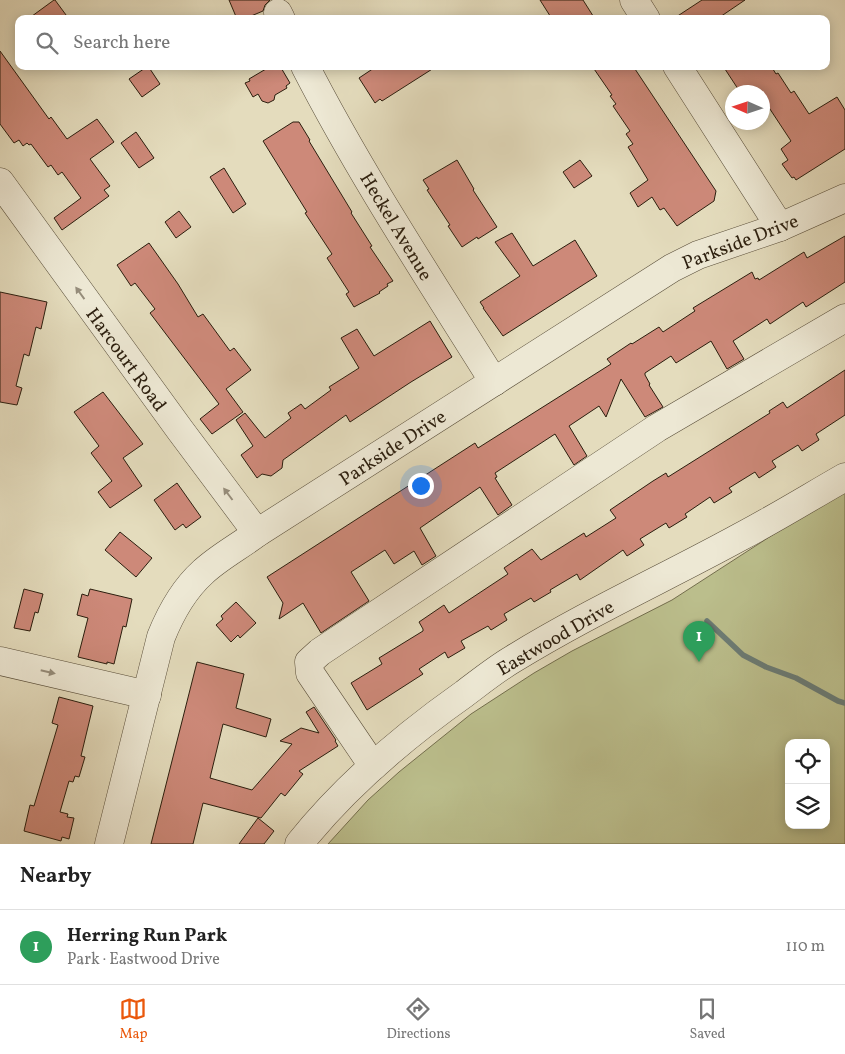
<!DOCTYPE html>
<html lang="en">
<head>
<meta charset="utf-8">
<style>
  body { margin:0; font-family:Vollkorn,serif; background:#f2f2f2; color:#222 }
  .controls { position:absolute; right:15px; bottom:15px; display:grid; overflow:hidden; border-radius:10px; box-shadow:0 2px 12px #0003 }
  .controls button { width:45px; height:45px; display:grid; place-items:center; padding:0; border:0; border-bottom:1px solid #e0e0e0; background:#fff; color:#222; font:25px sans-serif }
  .compass { position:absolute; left:725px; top:85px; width:45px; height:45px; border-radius:50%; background:#fff; box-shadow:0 2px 12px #0003; rotate:273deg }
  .you { position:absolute; left:420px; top:485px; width:18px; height:18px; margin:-12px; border:4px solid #fff; border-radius:50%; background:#1a73e8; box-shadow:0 0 0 8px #1a73e833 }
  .badge { display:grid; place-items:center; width:32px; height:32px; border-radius:50%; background:#ea580c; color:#fff; font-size:16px; font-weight:700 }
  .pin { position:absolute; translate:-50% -41px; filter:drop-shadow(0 1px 2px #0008) }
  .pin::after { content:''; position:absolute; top:26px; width:18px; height:15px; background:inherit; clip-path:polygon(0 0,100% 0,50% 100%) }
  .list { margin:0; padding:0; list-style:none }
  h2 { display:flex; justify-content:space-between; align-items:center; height:65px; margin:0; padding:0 20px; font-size:21px }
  h2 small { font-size:16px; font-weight:400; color:#767676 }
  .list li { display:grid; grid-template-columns:32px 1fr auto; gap:15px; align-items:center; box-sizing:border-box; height:75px; padding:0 20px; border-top:1px solid #e0e0e0 }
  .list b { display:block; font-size:19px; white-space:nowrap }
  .list p { margin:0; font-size:16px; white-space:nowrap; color:#767676 }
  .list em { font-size:16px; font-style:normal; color:#767676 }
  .icon { flex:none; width:28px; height:28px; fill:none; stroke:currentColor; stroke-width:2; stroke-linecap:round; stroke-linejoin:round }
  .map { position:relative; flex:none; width:845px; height:844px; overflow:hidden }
  .search { position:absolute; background:#fff; box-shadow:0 2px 12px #0003; left:15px; right:15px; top:15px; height:55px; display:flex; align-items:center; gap:12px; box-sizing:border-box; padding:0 18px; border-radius:10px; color:#767676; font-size:19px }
  .sheet { height:140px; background:#fff }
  nav { display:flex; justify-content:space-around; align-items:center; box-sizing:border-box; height:70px; border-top:1px solid #e0e0e0; background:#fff; font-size:14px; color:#767676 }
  nav a { display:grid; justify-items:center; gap:2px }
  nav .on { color:#ea580c }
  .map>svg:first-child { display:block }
</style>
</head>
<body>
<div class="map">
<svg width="845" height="844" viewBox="0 0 845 844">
  <rect width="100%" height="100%" fill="#e4dcbd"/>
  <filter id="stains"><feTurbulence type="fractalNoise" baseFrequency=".004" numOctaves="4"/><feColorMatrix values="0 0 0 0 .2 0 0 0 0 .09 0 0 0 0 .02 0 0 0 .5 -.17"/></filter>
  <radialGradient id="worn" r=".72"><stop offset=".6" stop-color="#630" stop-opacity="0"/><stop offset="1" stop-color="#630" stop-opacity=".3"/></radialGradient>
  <path fill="#bbbe8c" stroke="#736e4d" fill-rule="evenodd" d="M845,488V844H328L368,800L399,772L471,714L534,673L572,651L672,600ZM789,743H826V825H789Z"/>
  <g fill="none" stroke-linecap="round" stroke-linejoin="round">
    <path stroke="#6c7c75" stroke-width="5.5" d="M707,621L743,655L766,667L796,678L838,701L845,703"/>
  </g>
  <g fill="#cd8979" stroke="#2b1e0e">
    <path d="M54,0H55L69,19H28Z"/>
    <path d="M229,0H270L265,5L263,11L244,19H237Z"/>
    <path d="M540,0H583L595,19H552Z"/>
    <path d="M702,0H745L717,19H673Z"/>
    <path d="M0,51L49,119L51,117L67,139L97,119L114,142L90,159L110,186L104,190L109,196L62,230L54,218L81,198L62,172L58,175L51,165L48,167L31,144L29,145L27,143L23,146L19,140L14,143L0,124Z"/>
    <path d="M148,66L160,84L142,97L129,79Z"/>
    <path d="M271,66H280L290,83L286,86L287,88L275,95L274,100L268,103L262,101L258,94L253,97L245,83L250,81L249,79Z"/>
    <path d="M377,66H437L382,101L380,99L375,103L359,78Z"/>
    <path d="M592,66H633L716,191L714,201L677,226L664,208L660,210L652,197L638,207L630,193L648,180L628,147L633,144L626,134L630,131L613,106L616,104L610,96L612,95Z"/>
    <path d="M723,66H771L776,74L778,73L791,93L794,91L809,114L837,97L845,110V149L796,180L794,177L792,178L782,164L788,160L781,149L791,141L762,97V92H740Z"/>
    <path d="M293,122H299L310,140L309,141L352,212L351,213L372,246L370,247L393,281L387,284L388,286L379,292L380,293L354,307L346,294L349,292L327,258L332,254L305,213L307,212L263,141Z"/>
    <path d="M136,132L154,158L139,168L121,143Z"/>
    <path d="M457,160L474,189L473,190L497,227L478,239L477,237L462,247L448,226L450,225L427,190L429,189L423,180Z"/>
    <path d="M580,160L592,176L574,188L563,172Z"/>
    <path d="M224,168L246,204L233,213L210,177Z"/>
    <path d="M179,211L191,227L176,238L165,222Z"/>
    <path d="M512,233L533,266L575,240L597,276L503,336L483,308H484L480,302L520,276L495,242Z"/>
    <path d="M845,236V282L806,307L803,302L770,324L767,319L733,341L744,359L727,369L711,341L676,363L671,356L645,373V375L650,384L649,385L663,407L645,417L621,379L606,417L599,406L569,426L587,456L574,465L555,434L495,473L497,477L495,478L512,505L498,515L480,487L420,528L436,556L422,565L414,551L394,564L385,550L351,572L369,601L321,633L303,603L279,619L283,603L267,577L475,443L478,448L611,364L607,359L631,343L632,344L659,327L663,332L695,311L693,308L752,272L755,279L758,278L759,280L804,252L807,258Z"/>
    <path d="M149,243L178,284L198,317L203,314L230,351L234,348L251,370L226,389L243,412L212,434L200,419L219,404L150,313L155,309L135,283L131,286L117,265Z"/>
    <path d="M0,292L47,302L41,329L36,327L29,356L24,354L16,386L22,388L17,405L0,402Z"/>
    <path d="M430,321L452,357L411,382L350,422L346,415L283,460L282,468L271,476L262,474L257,478L241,455L253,446L236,420L245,413L265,438L291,418L288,413L301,404L305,409L331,390L329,387L359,368L341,338L357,329L374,356Z"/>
    <path d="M845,370V415L816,434L819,440L802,451L798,445L772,461L776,467L759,478L755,472L729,488L732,492L714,503L710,497L685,514L687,517L669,528L666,523L640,539L644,545L627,556L623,550L580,580L577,574L550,590L551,592L534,602L531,598L504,614L507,620L491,630L488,626L461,641L465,648L448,658L445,652L419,669L423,674L367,710L351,683L382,664L379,658L423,631V629L419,622L444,605L449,613L508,574L504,568L532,549L541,560L584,533L586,537L616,518L610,510L653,481L666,473L668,477L770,413L769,411L783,402L787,408Z"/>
    <path d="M103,392L143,444L123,458L142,486L110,508L98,492L112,481L91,453L99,446L74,412Z"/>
    <path d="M177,483L201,517L186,528L183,524L175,530L154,500Z"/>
    <path d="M120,532L152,558L136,577L105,550Z"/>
    <path d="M24,589L43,594L38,613L35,612L30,631L14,628Z"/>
    <path d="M90,589L132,599L126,627L123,626L114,664L107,662V664L78,657L88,618L77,615L82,594L88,596Z"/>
    <path d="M236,602L256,623L240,638L238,635L231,642L216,625L223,619L221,616Z"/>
    <path d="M197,662L244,674L236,708L271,719L266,737L223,724L210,778L252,790L292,744L280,741L301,728L319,733L306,712L314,707L336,740L335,741L338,746L299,771L303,774L285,796L281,793L261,818L203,803L193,844H151Z"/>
    <path d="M59,697L93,706L81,756L85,757L79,777L75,776L73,782L69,781L60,812L68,814L67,817L74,818L69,839L62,837L61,841L24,831L30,805L34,806L58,725L52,723Z"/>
    <path d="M258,818L274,831L264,844H239Z"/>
  </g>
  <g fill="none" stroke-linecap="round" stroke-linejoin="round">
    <g stroke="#594e3a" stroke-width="29">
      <g id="minor">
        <path d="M634,0L646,19"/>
        <path d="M278,13L281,19"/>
        <path d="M305,66C361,175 429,278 494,382"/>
        <path d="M677,66L780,227"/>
        <path d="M0,182L180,430L257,533"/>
        <path d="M0,661L147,695"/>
        <path d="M373,766L310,673L309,662L320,652L657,428L845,318"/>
        <path d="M109,844L161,637C171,612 183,590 203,572C219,557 240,546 257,533L672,268L698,255L780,227L845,198"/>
        <path d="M299,844C346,785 403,737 464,694C480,682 496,669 513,659C586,614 665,578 740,537C776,518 810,497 845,477"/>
      </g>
    </g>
    <use href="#minor" stroke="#ede8d4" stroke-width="28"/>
  </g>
  <defs><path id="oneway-solid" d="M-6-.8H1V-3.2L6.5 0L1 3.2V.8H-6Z" transform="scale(1.25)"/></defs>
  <g fill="#968d7b">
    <use href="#oneway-solid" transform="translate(80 293) rotate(-126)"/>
    <use href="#oneway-solid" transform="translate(228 494) rotate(-127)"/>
    <use href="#oneway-solid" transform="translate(48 672) rotate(13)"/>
  </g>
  <g text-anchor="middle" stroke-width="4" stroke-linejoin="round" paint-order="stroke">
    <g font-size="19" fill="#2b1e0e" stroke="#ede8d4">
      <text transform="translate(397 226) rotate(59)" y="7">Heckel Avenue</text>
      <text transform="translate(740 241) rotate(-21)" y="7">Parkside Drive</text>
      <text transform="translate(127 359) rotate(54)" y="7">Harcourt Road</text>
      <text transform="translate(392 447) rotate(-33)" y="7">Parkside Drive</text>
      <text transform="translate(555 637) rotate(-30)" y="7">Eastwood Drive</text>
    </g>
  </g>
  <rect width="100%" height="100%" filter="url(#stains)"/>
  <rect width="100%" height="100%" fill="url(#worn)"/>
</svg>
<div class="controls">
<button><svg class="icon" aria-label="locate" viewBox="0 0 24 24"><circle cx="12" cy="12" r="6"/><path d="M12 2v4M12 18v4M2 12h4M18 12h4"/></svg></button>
<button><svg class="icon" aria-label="layers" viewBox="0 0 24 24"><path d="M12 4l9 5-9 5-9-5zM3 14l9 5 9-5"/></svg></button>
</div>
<svg class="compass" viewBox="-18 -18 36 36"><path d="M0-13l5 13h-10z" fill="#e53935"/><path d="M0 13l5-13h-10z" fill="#767676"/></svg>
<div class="you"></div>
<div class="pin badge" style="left:699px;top:662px;background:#2e9e5b">1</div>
<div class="search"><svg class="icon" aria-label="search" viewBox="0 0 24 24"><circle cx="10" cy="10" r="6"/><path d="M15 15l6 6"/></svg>Search here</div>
</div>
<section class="sheet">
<h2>Nearby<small></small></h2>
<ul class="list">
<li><span class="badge" style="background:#2e9e5b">1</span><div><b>Herring Run Park</b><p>Park · Eastwood Drive</p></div><em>110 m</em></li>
</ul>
</section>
<nav>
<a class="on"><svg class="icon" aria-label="map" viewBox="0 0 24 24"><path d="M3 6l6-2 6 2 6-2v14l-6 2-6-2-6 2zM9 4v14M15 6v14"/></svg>Map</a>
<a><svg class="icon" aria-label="directions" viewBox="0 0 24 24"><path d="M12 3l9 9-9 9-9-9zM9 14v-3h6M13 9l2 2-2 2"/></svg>Directions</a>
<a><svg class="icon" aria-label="saved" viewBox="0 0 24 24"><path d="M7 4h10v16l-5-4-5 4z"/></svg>Saved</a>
</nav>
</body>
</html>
